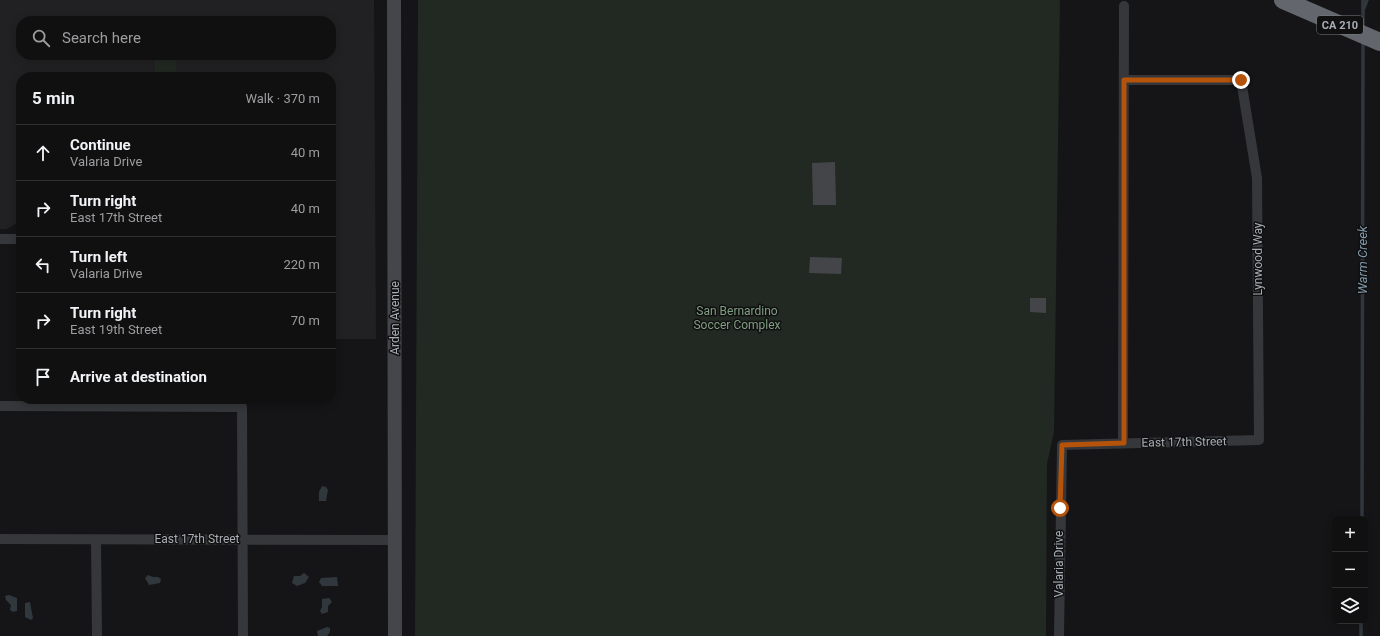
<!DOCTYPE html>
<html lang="en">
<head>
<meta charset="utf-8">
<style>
  body { margin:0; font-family:Roboto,sans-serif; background:#19191a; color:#f1f3f6 }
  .controls { position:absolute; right:12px; bottom:12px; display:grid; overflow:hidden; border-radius:8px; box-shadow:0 2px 10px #0003 }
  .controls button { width:36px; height:36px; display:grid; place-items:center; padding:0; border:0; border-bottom:1px solid #303031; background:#101011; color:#f1f3f6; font:20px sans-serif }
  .stop { position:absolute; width:12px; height:12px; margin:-9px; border:3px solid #b45309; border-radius:50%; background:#fff }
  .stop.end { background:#b45309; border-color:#fff; box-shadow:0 1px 4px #0008 }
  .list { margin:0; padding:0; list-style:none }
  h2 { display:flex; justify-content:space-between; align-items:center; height:52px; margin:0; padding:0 16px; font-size:17px }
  h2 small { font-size:13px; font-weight:400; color:#9c9d9f }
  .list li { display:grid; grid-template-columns:26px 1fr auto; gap:12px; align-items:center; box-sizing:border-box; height:56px; padding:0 16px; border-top:1px solid #303031 }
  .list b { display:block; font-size:15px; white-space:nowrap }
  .list p { margin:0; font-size:13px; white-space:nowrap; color:#9c9d9f }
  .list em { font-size:13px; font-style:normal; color:#9c9d9f }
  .icon { flex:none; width:22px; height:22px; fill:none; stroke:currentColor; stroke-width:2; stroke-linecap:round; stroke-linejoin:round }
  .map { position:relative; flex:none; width:1380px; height:636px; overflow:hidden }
  .search { position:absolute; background:#101011; box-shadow:0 2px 10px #0003; left:16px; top:16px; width:320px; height:44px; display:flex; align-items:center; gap:10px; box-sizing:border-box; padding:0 14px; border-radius:16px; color:#9c9d9f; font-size:15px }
  .panel { position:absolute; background:#101011; box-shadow:0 2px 10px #0003; left:16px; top:72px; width:320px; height:332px; border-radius:16px }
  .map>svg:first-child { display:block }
</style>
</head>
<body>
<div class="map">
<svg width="1380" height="636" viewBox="0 0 1380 636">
  <rect width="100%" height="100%" fill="#151517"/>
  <path fill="#212123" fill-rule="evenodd" d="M0,0H374L376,339H331V77H21V221L7,229H0ZM21,21H331V55H21Z"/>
  <g fill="#222822">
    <path d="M418,0H1060L1054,432L1047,464L1046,636H415Z"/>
    <rect x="155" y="60" width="21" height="17"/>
  </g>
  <g fill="#30383e">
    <path d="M322,486L326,487L328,490L326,501H319V492Z"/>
    <path d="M304,573L309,577L305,583L297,586L292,583L294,576H300Z"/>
    <path d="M148,575L153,577H158L161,579L160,583L149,585L145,578Z"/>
    <path d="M337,577L338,586H322L319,582L321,578Z"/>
    <path d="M9,595L17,598V611L13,612L10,610L11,605L6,600L5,596Z"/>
    <path d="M329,598L332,602L328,606V612L322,614L320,611L322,607V599Z"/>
    <path d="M30,602L33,618L31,620L25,617V603Z"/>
    <path d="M327,627L330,628V632L327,636H318L317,631Z"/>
  </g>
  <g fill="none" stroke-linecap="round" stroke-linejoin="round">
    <g stroke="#30383e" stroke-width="3.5">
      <path d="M1364,8L1367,0"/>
      <path d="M1363,29V0"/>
      <path d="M1362,519L1363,41"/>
      <path d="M1361,636V621"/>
    </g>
  </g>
  <g fill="#444549">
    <path d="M835,162L836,205H813L812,163Z"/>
    <path d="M810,257L842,258L841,274L809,273Z"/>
    <path d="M1030,298H1046V313L1030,312Z"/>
  </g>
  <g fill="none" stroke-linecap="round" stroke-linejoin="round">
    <g stroke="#36373b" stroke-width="10">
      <path d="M0,239H21"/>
      <path d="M0,406L242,407L243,636"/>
      <path d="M1123,443L1124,6"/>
      <path d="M0,539L395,540"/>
      <path d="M96,540L97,636"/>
      <path d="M1059,636L1062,445L1259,440L1257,178L1241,80H1124"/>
    </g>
    <path stroke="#45464b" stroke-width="14" d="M394,0L395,636"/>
    <path stroke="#63666c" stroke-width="18" d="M1283,0L1380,42"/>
  </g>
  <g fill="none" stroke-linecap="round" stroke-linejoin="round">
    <path stroke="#b45309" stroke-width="5" d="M1060,508L1062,445L1124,443V80H1241"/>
  </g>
  <g text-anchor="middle" stroke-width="3" stroke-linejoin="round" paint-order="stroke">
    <rect fill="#101011" stroke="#7a7e84" stroke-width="1" x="1317" y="16" width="46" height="18" rx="3"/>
    <g font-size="11" font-weight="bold" fill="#a8adb5">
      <text x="1340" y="29">CA 210</text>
    </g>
    <g font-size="12" fill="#a8adb5" stroke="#101011">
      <text transform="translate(1258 259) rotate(-90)" y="4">Lynwood Way</text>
      <text transform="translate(395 318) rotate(-90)" y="4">Arden Avenue</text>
      <text transform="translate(1184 442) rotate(-1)" y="4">East 17th Street</text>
      <text x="197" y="543">East 17th Street</text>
      <text transform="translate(1059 564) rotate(-90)" y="4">Valaria Drive</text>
    </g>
    <g font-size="12" fill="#819e82" stroke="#101011">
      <text x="737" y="315">San Bernardino<tspan x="737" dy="14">Soccer Complex</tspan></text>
    </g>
    <g font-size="13" font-style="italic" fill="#839bad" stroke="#101011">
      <text transform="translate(1362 260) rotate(-90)" y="5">Warm Creek</text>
    </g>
  </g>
</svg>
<div class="controls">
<button>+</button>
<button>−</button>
<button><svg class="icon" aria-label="layers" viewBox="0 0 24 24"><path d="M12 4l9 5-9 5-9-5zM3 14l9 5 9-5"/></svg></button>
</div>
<div class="stop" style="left:1060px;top:508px"></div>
<div class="stop end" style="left:1241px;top:80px"></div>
<div class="search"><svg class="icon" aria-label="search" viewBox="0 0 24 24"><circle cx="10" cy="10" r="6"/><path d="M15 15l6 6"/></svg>Search here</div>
<section class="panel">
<h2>5 min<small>Walk · 370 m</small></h2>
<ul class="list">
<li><svg class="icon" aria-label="ahead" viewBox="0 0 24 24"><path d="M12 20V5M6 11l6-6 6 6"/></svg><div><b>Continue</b><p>Valaria Drive</p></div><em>40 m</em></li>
<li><svg class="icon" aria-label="right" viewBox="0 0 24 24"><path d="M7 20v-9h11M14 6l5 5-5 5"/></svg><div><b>Turn right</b><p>East 17th Street</p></div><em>40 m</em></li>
<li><svg class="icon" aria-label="left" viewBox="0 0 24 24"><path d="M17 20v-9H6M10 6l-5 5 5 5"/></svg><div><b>Turn left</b><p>Valaria Drive</p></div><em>220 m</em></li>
<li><svg class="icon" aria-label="right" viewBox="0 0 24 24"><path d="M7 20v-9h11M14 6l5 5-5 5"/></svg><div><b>Turn right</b><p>East 19th Street</p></div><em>70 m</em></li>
<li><svg class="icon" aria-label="arrive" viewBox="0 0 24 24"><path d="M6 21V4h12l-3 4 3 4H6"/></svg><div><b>Arrive at destination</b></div></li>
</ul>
</section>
</div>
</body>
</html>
